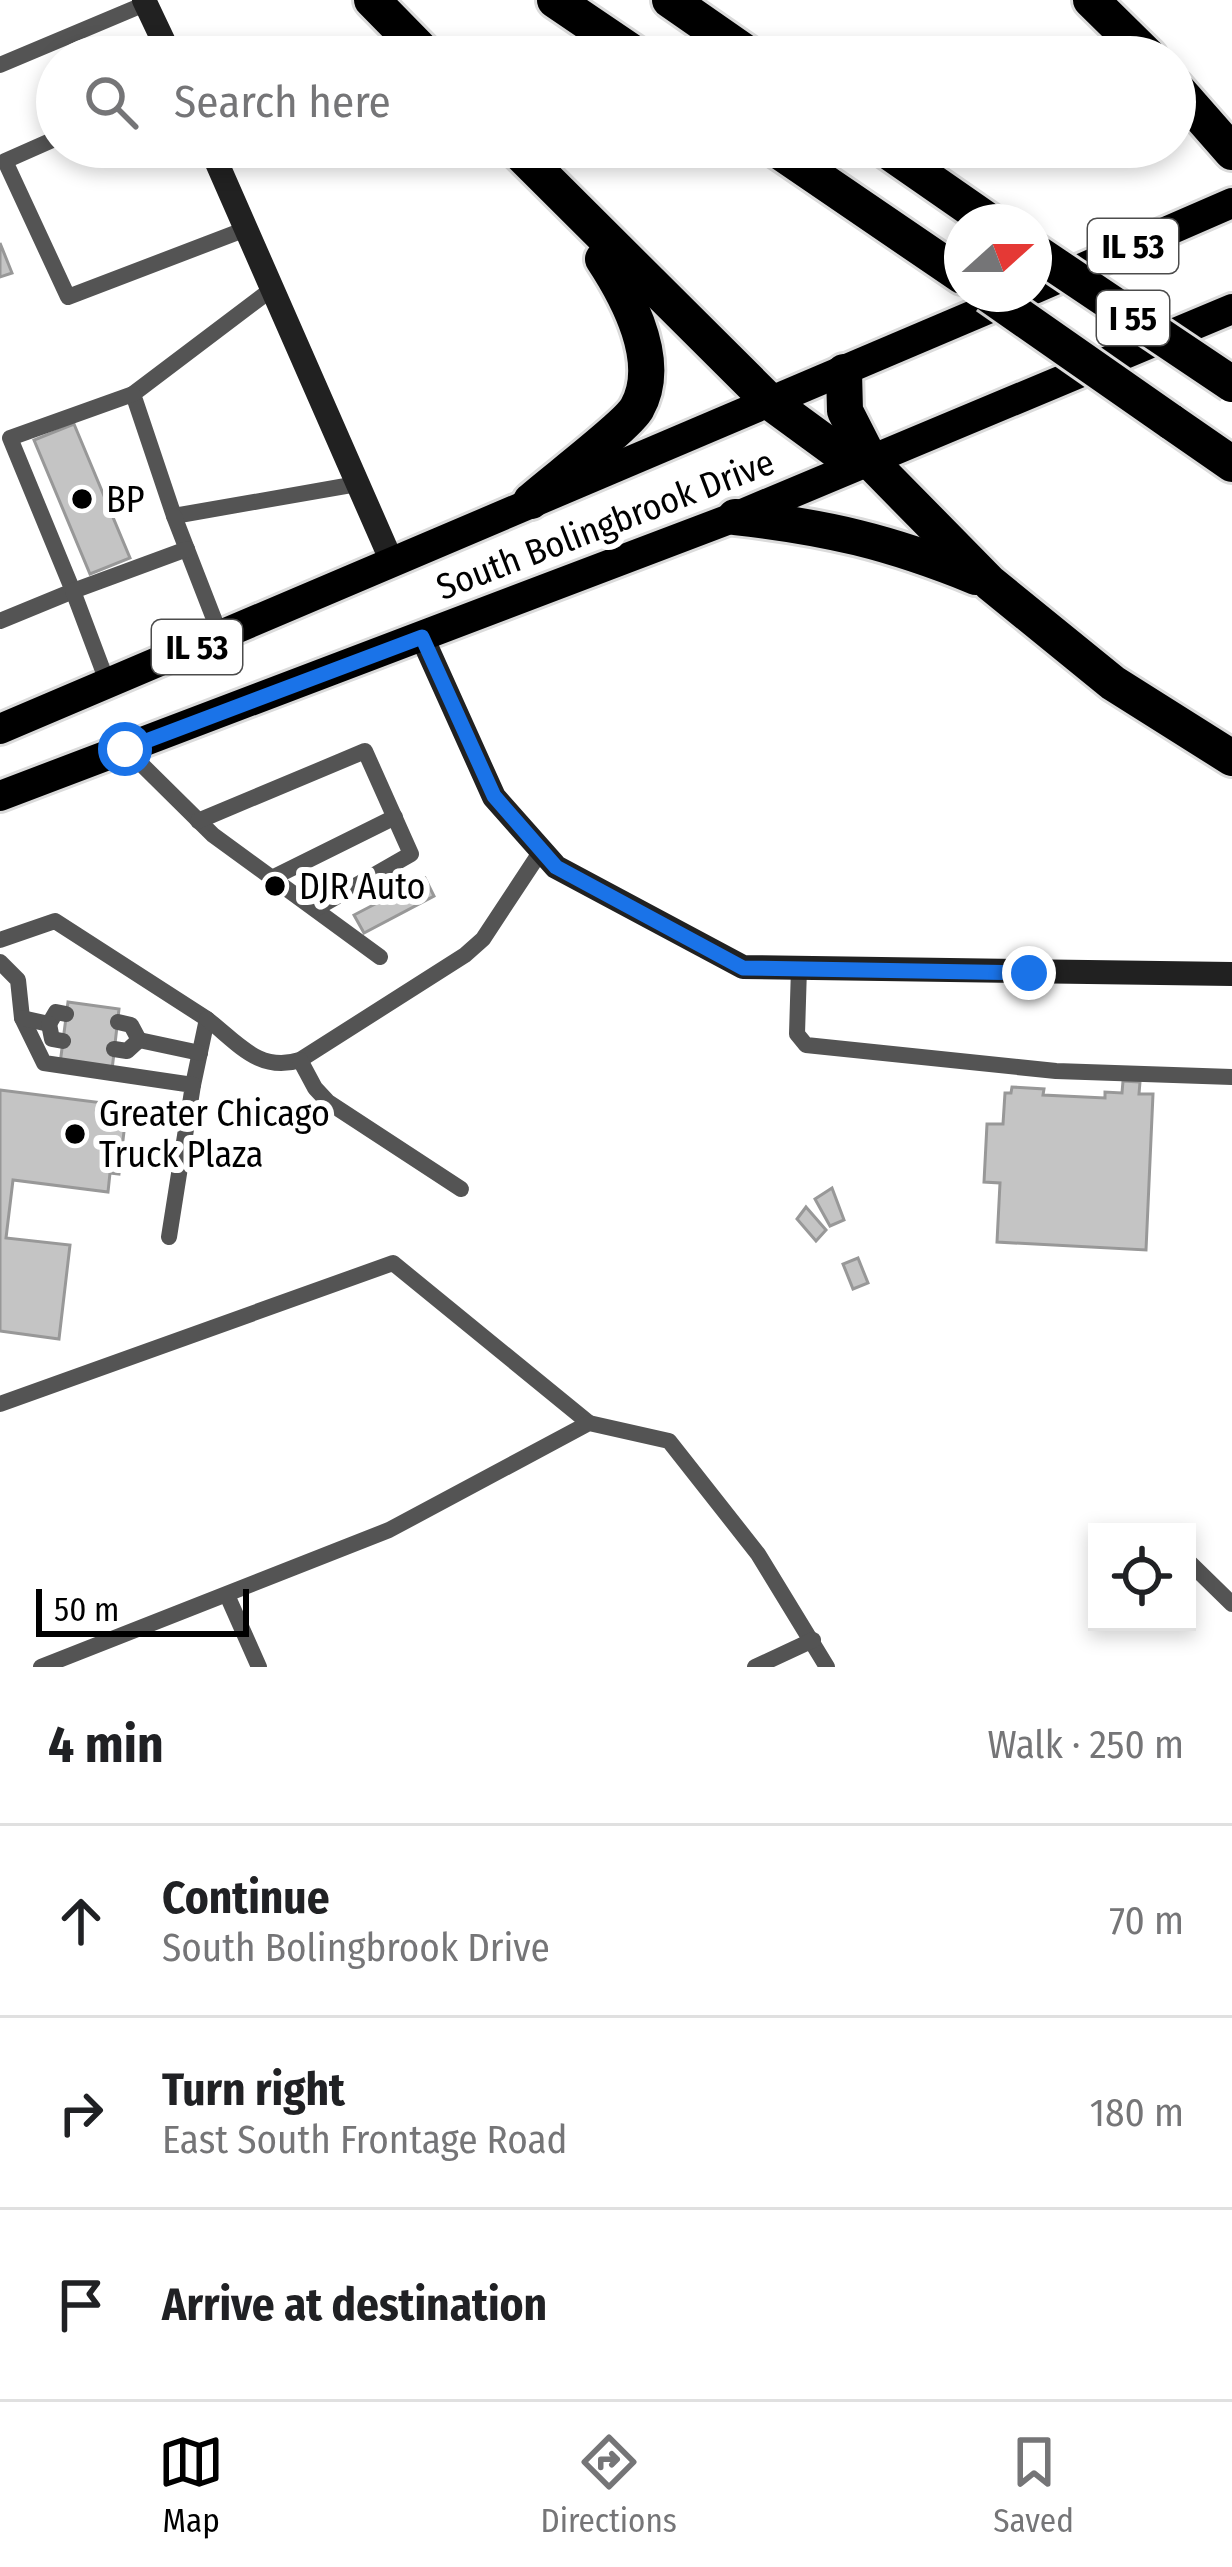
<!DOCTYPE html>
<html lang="en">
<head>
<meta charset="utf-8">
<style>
  body { margin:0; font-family:"Fira Sans Condensed",sans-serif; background:#f2f2f2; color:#202124 }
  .controls { position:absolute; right:36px; bottom:36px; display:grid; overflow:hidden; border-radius:0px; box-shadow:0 6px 18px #0003 }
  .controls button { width:108px; height:108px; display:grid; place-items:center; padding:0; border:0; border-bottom:3px solid #e0e0e0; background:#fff; color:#202124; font:60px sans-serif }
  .compass { position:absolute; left:944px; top:204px; width:108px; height:108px; border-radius:50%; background:#fff; box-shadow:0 6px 18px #0003; rotate:69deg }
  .scale { position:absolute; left:36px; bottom:30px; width:213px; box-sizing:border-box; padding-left:12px; border:6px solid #000; border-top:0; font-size:33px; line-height:42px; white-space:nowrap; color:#000; -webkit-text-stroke:9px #fff; paint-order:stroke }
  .stop { position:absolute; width:36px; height:36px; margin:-27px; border:9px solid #1a73e8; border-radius:50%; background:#fff }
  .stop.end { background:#1a73e8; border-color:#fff; box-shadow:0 3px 12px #0008 }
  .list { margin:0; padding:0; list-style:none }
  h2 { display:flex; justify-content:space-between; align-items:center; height:156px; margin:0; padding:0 48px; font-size:51px }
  h2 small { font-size:39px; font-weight:400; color:#757577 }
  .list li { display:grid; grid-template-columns:78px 1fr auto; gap:36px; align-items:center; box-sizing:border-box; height:192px; padding:0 48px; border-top:3px solid #e0e0e0 }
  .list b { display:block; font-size:45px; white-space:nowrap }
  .list p { margin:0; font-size:39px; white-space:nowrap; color:#757577 }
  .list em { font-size:39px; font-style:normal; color:#757577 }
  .icon { flex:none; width:66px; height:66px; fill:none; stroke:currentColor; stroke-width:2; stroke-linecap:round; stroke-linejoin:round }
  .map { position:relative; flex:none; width:1232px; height:1667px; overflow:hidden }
  .search { position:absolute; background:#fff; box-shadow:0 6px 18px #0003; left:36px; right:36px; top:36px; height:132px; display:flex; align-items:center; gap:30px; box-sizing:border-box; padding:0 42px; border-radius:66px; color:#757577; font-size:45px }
  .sheet { height:732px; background:#fff }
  nav { display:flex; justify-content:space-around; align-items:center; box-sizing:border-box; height:168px; border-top:3px solid #e0e0e0; background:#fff; font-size:33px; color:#757577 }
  nav a { display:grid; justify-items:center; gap:6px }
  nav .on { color:#000 }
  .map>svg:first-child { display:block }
</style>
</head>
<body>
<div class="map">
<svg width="1232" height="1667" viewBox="0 0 1232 1667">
  <rect width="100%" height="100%" fill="#fff"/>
  <g fill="#c4c4c4" stroke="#989898" stroke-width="3">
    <path d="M0,243L12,273L0,277Z"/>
    <path d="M74,424L130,558L90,574L34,440Z"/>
    <path d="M425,878L434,896L364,933L354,915Z"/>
    <path d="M68,1002L119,1009L112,1070L60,1064Z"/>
    <path d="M1123,1081L1140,1082L1139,1094H1153L1146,1250L997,1242L1000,1183L984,1182L987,1124H1003L1005,1093H1011L1012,1087L1044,1089L1043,1095L1105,1098V1092L1122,1093Z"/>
    <path d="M0,1090L127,1106L119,1174L110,1173L108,1192L13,1180L6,1238L70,1245L59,1339L0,1331Z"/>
    <path d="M832,1188L844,1220L830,1226L815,1199Z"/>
    <path d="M806,1207L826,1230L816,1241L797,1219Z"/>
    <path d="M858,1258L868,1283L853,1289L843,1264Z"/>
  </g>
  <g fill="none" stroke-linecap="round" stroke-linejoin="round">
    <g stroke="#dbdbdb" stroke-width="36">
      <g id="primary">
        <path d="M1034,289L1232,203"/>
        <path d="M0,729L1023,294"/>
        <path d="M0,796L735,517L1232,309"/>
      </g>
    </g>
    <g stroke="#dbdbdb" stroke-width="42">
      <g id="highway">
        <path d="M372,0L428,57"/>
        <path d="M555,0L639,57"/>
        <path d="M670,0L752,57"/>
        <path d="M1091,0L1149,57"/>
        <path d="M1175,87L1232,152"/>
        <path d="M514,147L770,402L841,454L871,462"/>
        <path d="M773,147L962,276"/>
        <path d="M882,147L990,222"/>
        <path d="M844,372L845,411L871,462L990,583L1113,683L1232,758"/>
        <path d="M1170,421L1232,464"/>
        <path d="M531,501C551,483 628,425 637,408C663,362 628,297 603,259"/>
        <path d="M735,517C826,527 890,542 976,577"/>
      </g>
    </g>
    <g stroke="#545454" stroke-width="16">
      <path d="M0,65L145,4"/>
      <path d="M57,138L5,161L68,297L246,229"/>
      <path d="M272,289L133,394L174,516L357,484"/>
      <path d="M174,516L221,637"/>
      <path d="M0,621L73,591L10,438L133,394"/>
      <path d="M108,684L73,591L187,549"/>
      <path d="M126,749L213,835L380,957"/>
      <path d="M198,821L365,751L411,854L315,909"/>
      <path d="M272,878L395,817"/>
      <path d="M0,940L55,921L207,1019L193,1085"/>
      <path d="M0,962L18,980L22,1018L44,1063L193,1085L169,1237"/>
      <path d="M799,968L797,1034L806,1045L1056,1071L1232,1077"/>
      <path d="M22,1018L49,1024L56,1012L66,1014"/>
      <path d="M207,1019C238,1043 259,1073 300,1060L465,955L483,939L541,851"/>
      <path d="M49,1024L52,1039L63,1041"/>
      <path d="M139,1040L200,1053"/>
      <path d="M114,1049L127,1051L139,1040L131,1025L118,1022"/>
      <path d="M300,1060L315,1088L328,1102L461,1189"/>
      <path d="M0,1404L393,1263L589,1423"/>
      <path d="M1187,1560L1232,1604"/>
      <path d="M227,1595L259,1667"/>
      <path d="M41,1667L389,1530L589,1423L669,1441L758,1554L827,1667"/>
      <path d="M755,1667L813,1640"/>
    </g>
    <g stroke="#212121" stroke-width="24">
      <path d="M144,0L171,57"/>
      <path d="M210,147L392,562"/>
      <path d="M422,637L494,797L556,867L743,967L1232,974"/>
    </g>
    <use href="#primary" stroke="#000" stroke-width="30"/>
    <use href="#highway" stroke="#000" stroke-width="36"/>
    <g stroke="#dbdbdb" stroke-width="42" stroke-linecap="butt">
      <g id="highway-bridge">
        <path d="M1034,251L1232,384"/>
        <path d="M988,294L1170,421"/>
      </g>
    </g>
    <use href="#highway-bridge" stroke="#000" stroke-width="36"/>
  </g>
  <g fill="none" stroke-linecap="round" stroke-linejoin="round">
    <path stroke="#1a73e8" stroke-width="15" d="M125,749L422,637L494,796L556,867L743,968L1029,973"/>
  </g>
  <g fill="#000" stroke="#fff" stroke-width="4.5">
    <circle cx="82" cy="499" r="12"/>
    <circle cx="275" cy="886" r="12"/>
    <circle cx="75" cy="1134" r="12"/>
  </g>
  <g text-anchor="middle" stroke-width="12" stroke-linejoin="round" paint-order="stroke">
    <g fill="#fff" stroke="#4c4c4c" stroke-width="3">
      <rect x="1088" y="219" width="90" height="54" rx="9"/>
      <rect x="1097" y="291" width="72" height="54" rx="9"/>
      <rect x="152" y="620" width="90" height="54" rx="9"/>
    </g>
    <g font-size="33" font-weight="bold" fill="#000">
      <text x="1133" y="258">IL 53</text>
      <text x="1133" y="330">I 55</text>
      <text x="197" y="659">IL 53</text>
    </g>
    <g font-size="36" fill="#000" stroke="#fff" text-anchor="start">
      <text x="106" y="512">BP</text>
      <text x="299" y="899">DJR Auto</text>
      <text x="99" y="1126">Greater Chicago<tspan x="99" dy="41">Truck Plaza</tspan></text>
    </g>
    <g font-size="36" fill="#000" stroke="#fff">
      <text transform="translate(605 524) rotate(-21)" y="13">South Bolingbrook Drive</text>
    </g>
  </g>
</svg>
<div class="controls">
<button><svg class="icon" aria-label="locate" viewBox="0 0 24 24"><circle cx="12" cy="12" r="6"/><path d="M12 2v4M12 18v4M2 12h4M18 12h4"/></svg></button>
</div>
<svg class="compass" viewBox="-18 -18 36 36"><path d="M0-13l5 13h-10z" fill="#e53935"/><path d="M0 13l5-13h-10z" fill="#757577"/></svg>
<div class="scale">50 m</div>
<div class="stop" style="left:125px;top:749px"></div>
<div class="stop end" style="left:1029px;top:973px"></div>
<div class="search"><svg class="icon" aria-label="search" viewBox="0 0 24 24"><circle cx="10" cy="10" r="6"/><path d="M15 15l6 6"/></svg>Search here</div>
</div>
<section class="sheet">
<h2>4 min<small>Walk · 250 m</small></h2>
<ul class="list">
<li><svg class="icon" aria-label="ahead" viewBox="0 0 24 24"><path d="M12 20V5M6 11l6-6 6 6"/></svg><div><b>Continue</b><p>South Bolingbrook Drive</p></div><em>70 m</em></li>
<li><svg class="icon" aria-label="right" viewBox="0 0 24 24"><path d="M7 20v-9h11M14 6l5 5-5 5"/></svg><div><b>Turn right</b><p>East South Frontage Road</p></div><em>180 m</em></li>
<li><svg class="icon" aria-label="arrive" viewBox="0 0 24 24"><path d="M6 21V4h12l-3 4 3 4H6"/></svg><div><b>Arrive at destination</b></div></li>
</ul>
</section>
<nav>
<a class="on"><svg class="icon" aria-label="map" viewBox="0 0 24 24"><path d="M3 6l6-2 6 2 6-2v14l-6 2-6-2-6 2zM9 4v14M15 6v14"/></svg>Map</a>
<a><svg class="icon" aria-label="directions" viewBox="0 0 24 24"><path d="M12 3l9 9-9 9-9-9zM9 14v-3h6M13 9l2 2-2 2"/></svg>Directions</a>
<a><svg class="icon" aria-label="saved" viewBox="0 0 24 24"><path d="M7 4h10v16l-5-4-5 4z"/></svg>Saved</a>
</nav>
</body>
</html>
